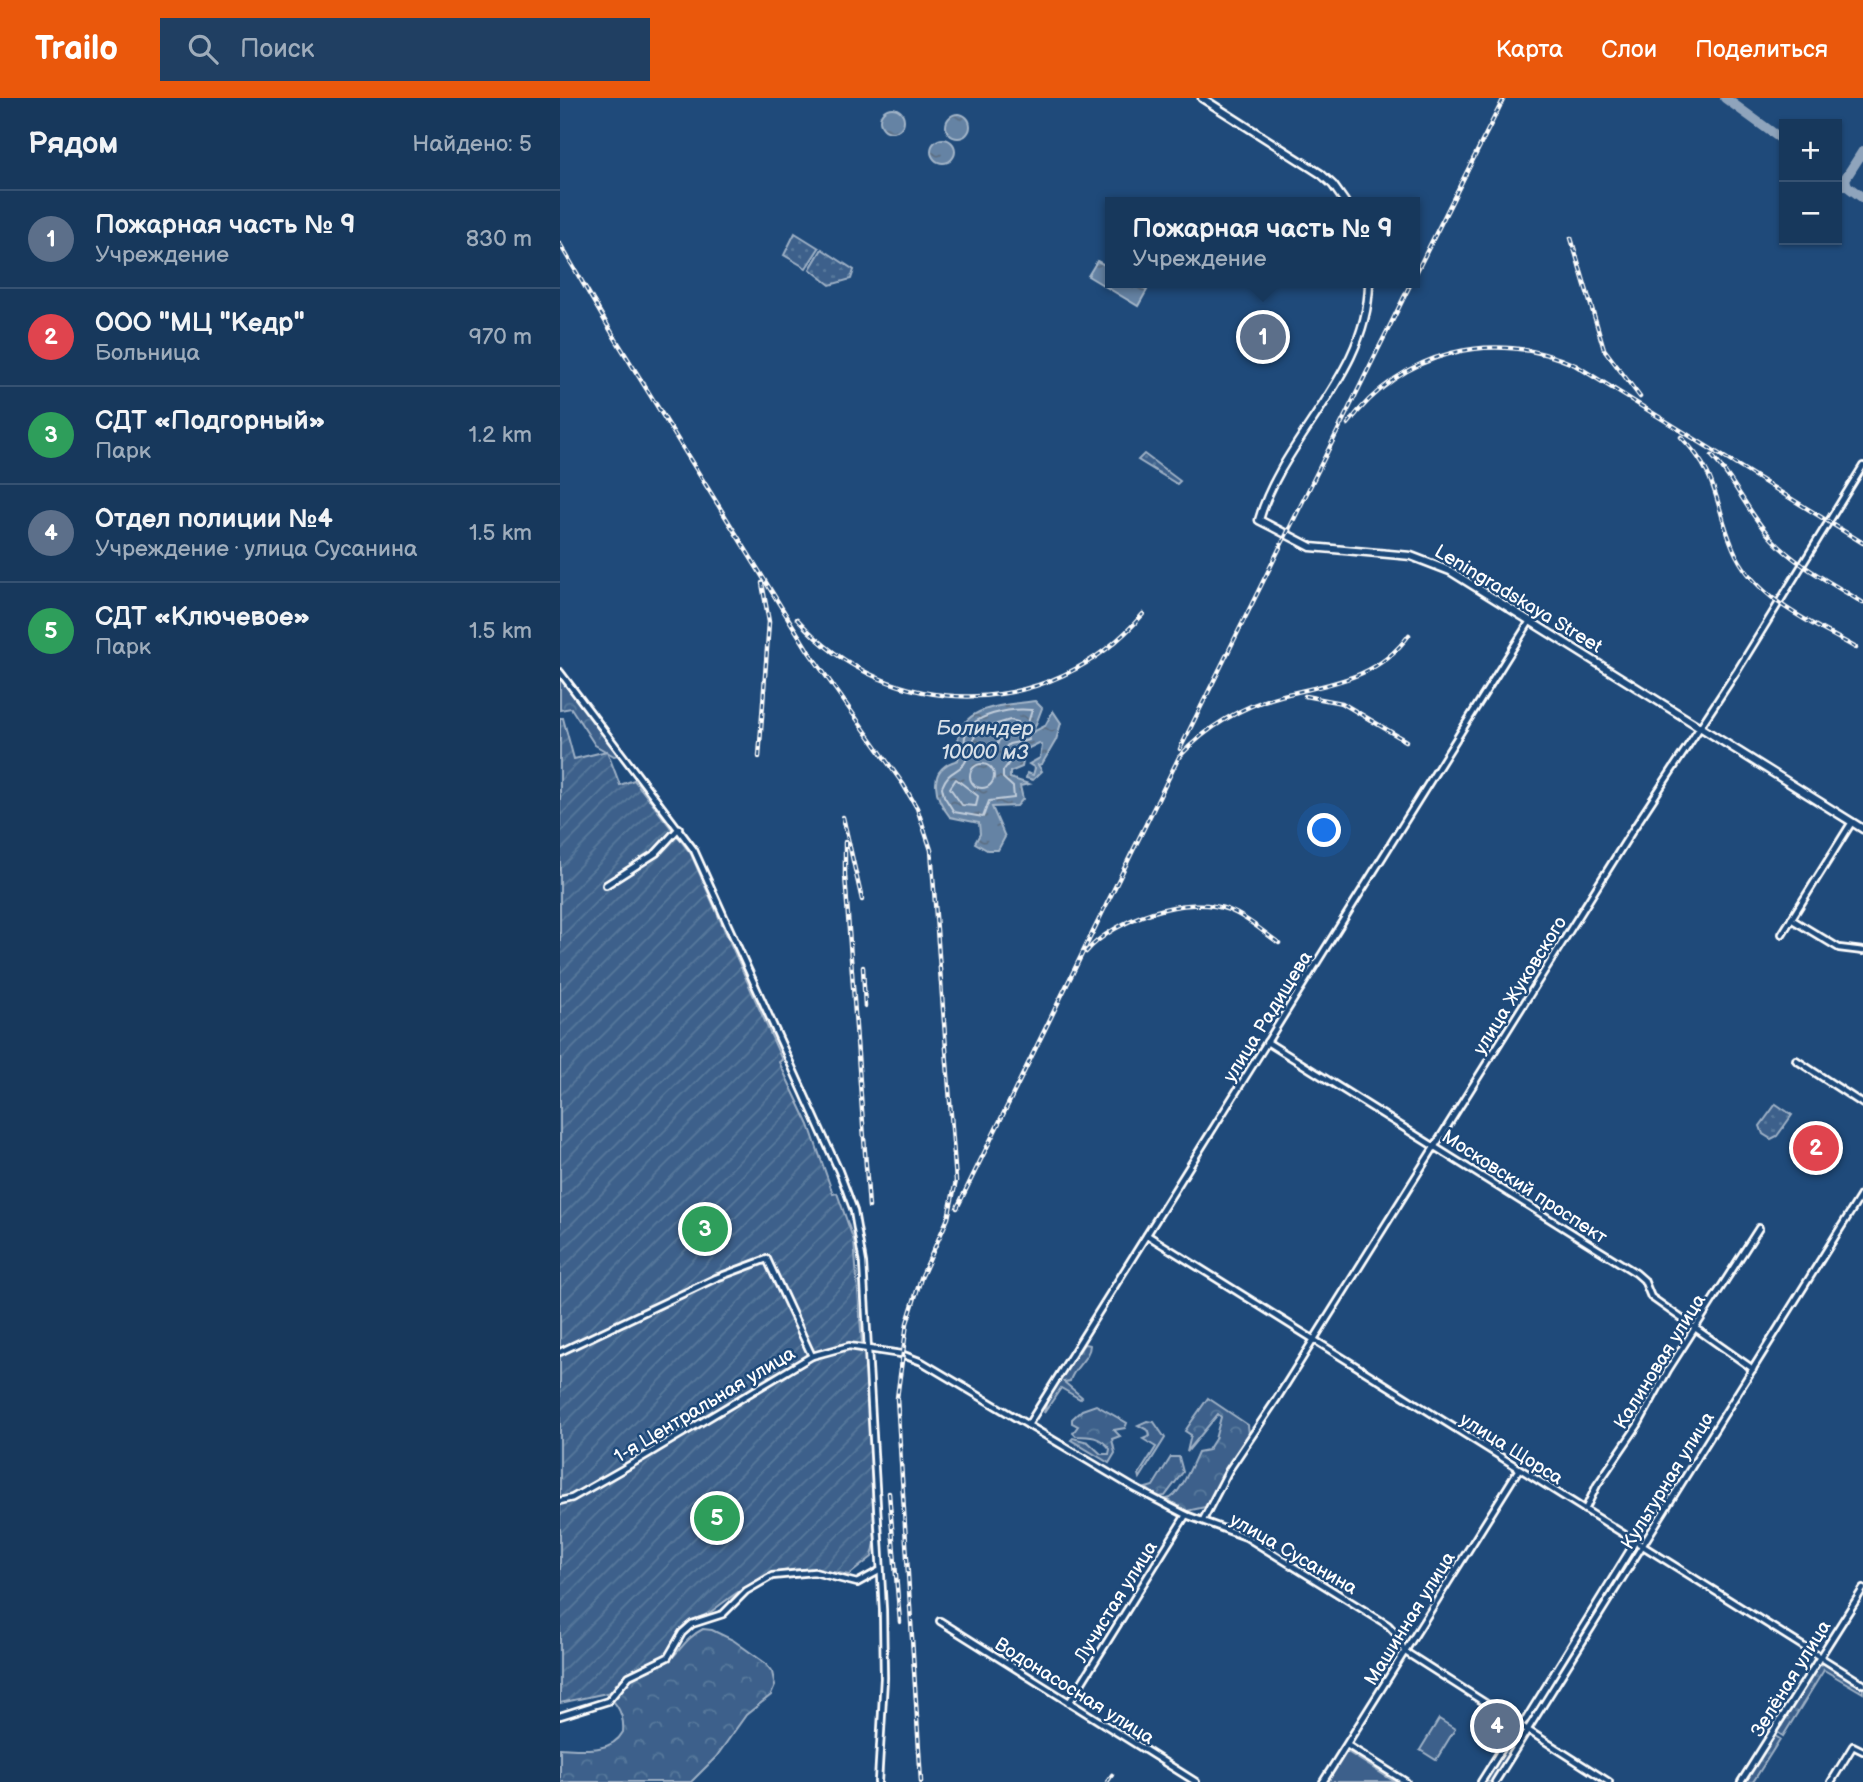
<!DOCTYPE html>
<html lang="ru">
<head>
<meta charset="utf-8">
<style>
  body { margin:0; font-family:"Balsamiq Sans",sans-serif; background:#203f62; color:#f1f3f6 }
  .controls { position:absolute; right:21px; top:21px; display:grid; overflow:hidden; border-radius:0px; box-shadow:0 2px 5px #0004 }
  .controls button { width:63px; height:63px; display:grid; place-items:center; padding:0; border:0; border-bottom:2px solid #365272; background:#17385c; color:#f1f3f6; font:35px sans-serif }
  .you { position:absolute; left:765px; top:733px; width:24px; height:24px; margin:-18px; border:5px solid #fff; border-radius:50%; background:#1a73e8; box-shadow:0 0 0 10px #1a73e833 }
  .badge { display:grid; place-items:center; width:46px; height:46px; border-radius:50%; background:#ea580c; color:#fff; font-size:23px; font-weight:700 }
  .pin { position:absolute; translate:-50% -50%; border:4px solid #fff; box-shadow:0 2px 7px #0006 }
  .popup { position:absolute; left:545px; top:99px; width:315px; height:91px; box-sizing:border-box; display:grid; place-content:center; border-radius:0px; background:#17385c; filter:drop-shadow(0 2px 5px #0005); font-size:23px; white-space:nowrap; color:#9eacbb }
  .popup b { font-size:26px; color:#f1f3f6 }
  .popup::after { content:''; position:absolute; left:50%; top:100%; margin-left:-14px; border:14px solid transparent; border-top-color:#17385c }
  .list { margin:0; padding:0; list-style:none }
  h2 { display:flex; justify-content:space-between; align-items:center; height:91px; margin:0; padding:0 28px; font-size:30px }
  h2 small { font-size:23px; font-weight:400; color:#9eacbb }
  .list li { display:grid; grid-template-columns:46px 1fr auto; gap:21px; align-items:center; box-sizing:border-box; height:98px; padding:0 28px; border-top:2px solid #365272 }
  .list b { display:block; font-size:26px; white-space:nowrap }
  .list p { margin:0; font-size:23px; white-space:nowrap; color:#9eacbb }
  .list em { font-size:23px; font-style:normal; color:#9eacbb }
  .icon { flex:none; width:38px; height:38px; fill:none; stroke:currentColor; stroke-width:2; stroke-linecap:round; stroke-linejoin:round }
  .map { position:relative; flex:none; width:1303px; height:1684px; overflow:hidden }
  header { display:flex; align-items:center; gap:42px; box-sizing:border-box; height:98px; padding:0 35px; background:#ea580c; color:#fff }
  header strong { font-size:33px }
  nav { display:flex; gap:38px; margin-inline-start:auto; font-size:24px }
  .search { width:490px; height:63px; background:#203f62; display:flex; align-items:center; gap:18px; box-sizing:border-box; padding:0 24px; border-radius:0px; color:#9eacbb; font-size:26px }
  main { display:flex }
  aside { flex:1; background:#17385c }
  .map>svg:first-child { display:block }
</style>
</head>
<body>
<header>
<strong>Trailo</strong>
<div class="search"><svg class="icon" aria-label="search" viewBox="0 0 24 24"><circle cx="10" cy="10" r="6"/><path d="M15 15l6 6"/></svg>Поиск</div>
<nav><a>Карта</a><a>Слои</a><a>Поделиться</a></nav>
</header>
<main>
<aside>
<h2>Рядом<small>Найдено: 5</small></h2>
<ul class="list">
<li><span class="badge" style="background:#5c6f8a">1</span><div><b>Пожарная часть № 9</b><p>Учреждение</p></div><em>830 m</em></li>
<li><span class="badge" style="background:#e0444e">2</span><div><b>ООО &quot;МЦ &quot;Кедр&quot;</b><p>Больница</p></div><em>970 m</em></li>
<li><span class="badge" style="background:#2e9e5b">3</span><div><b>СДТ «Подгорный»</b><p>Парк</p></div><em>1.2 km</em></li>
<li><span class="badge" style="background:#5c6f8a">4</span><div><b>Отдел полиции №4</b><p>Учреждение · улица Сусанина</p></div><em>1.5 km</em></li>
<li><span class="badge" style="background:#2e9e5b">5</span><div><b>СДТ «Ключевое»</b><p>Парк</p></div><em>1.5 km</em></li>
</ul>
</aside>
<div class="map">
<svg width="1303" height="1684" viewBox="0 0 1303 1684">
  <defs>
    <pattern id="grass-dots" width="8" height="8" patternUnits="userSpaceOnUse" patternTransform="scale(1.75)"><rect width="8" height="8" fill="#3c618b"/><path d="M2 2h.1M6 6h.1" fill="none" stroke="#59799c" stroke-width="1.8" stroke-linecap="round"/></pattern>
    <pattern id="forest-crowns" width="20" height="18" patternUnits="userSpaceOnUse" patternTransform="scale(1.75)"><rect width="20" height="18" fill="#3c618b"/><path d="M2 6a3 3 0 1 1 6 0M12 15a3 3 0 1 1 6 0" fill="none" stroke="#59799c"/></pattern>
    <pattern id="garden-furrows" width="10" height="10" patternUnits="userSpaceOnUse" patternTransform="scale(1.75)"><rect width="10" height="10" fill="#3c618b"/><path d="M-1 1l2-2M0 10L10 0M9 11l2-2" fill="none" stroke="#59799c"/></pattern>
    <pattern id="water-ripples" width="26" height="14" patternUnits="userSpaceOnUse" patternTransform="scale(1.75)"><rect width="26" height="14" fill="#6583a4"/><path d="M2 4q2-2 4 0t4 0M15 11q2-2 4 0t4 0" fill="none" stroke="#5b6d81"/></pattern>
  </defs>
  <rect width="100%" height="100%" fill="#1f4a7a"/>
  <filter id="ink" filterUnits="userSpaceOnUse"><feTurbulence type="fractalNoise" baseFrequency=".0143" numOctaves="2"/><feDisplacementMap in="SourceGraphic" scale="14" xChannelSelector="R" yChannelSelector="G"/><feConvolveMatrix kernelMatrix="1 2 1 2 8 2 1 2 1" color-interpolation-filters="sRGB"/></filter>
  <g filter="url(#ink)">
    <g fill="url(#grass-dots)" stroke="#9eb0c5" stroke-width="2">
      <path d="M235,135L259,150L246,170L224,157Z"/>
      <path d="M262,151L294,172L291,181L270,187L250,171Z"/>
      <path d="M584,356L620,383L617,386L578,362Z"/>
      <path d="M1216,1006L1232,1017L1217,1038L1211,1041L1203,1036L1200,1028Z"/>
      <path d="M1075,1450L1078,1451L967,1629L964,1628Z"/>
      <path d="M1265,1565L1303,1588V1595L1264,1572L1223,1638L1217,1634L1256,1569Z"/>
      <path d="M955,1637L960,1640L932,1684H925Z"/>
      <path d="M1215,1638L1220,1641L1193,1684H1183Z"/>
    </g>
    <g fill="url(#forest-crowns)" stroke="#9eb0c5" stroke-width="2">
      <path d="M0,578L56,650L58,657L54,658L35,647L11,610L0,612Z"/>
      <path d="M524,1246L530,1247C530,1260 513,1270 510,1283L504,1284L522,1299L520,1301L501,1290L484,1315L487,1302Z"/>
      <path d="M648,1300L688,1327L689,1336L645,1409L627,1413L607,1401C619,1400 632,1367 638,1354L648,1352L655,1341L661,1319L658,1316L627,1354L631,1337L625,1333Z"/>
      <path d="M536,1307L567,1325L565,1330L554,1332L560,1338L552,1341L555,1355L549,1365L511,1342L513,1340L528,1344L541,1356H549L550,1351C540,1338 530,1338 516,1338L513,1335L518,1328L512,1325V1321L522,1312Z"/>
      <path d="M587,1323L594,1324L605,1340L580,1380L579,1376L596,1349L583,1341L590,1338L589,1333L578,1327Z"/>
      <path d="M611,1359H619L623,1374L605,1398L598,1399L586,1390L593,1388Z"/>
      <path d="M143,1531L152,1532L173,1542L205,1565L212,1574L215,1588L211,1597L186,1617L156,1659L131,1684H0V1650C21,1651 51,1656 63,1634C65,1613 53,1600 37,1589L76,1566C117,1577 113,1546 143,1531Z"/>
    </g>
    <g fill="#3c618b" stroke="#9eb0c5" stroke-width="2">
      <path d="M879,1621L895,1631L876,1662L860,1652Z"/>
      <path d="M786,1653L835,1684H766Z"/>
    </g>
    <path fill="url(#garden-furrows)" stroke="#9eb0c5" stroke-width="2" d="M0,620H3L14,661L47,653L60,687L74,682L131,756L222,962L219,964L249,1027L273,1096L277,1095L294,1143L302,1245L298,1247L299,1253H305L315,1445L312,1459L289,1477C223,1463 202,1475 152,1513C143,1520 131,1520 123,1528C114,1535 112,1552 102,1559C81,1574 65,1568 51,1594L0,1605Z"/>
    <g fill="url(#water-ripples)" stroke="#a3b5c8" stroke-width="2">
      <circle cx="332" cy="22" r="12"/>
      <circle cx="398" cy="28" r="12"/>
      <circle cx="383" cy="53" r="12"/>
      <path d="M537,163L551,170V185H575L587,192L578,208L528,178Z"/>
      <path d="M475,603L482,610L473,634L485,628L493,613L501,625L496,642L482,666L478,667L482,673L473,682L466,680L467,675L473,677L475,670L469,666L480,660L482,648L479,645L463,653H449L463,664L462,669L450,674V680L469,686L460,688L463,701L457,708L432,709L445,739L438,752H427L415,745L420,736L419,725L390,719C375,700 365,671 398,662C402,653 396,645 399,636C408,606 449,607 475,603Z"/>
    </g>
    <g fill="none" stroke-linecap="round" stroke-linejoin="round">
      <g stroke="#c1cddb" stroke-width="2">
        <path d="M472,612L466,631L469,642L449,646L443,652L449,665L443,673V680L453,689L454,700L429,703L423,719L394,714L384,698L382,689C388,673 396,675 404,666C411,657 403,648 405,639C410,615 453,610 472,612Z"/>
        <path d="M450,622L458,624L457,634L439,642L433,659L417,656L413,642L418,632Z"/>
        <circle cx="422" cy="678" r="12"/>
        <path d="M396,681L418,698L416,708L402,707L390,690Z"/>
      </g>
      <g stroke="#8fa4bc" stroke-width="10">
        <path d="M1165,0L1224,43"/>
        <path d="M1303,53L1285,81L1287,88L1303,100"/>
      </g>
      <g stroke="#fff" stroke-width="10">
        <g id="minor">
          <path d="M0,574L134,752L279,1073L294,1113L303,1165L323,1512L324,1580L318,1684"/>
          <path d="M46,787L96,755L119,730"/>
          <path d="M1231,821L1279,850L1303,853"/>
          <path d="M1222,836L1292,724"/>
          <path d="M707,944L1076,1175L1084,1182L1091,1199L1193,1271"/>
          <path d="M1236,962L1303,1006"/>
          <path d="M587,1137L1303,1586"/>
          <path d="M0,1254L156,1180L207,1161L252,1258"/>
          <path d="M468,1327L970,523"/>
          <path d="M0,1403L12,1400L63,1371L252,1258L289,1248L341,1256L362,1264L574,1390L626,1417L686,1439L828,1527L839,1539L844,1553L1049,1684"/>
          <path d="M1025,1412L1037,1387L1078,1327L1108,1272L1199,1130"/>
          <path d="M643,1422L669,1372L716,1302L1072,733L1177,573L1303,368"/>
          <path d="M380,1523L636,1684"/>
          <path d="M509,1605L626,1417"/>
          <path d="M0,1618L48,1603L69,1578L108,1559L122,1535L132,1526L163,1516L186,1493L212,1478L254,1474L297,1485L319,1473"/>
          <path d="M787,1647L846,1684"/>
          <path d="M763,1684L959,1371"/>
          <path d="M921,1684L950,1638L966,1621L1075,1444"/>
          <path d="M935,1684L1303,1094"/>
          <path d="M1181,1684L1303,1491"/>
          <path d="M1271,1684L1293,1648L1303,1653"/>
        </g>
      </g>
      <g stroke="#fff" stroke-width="11">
        <g id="major">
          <path d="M642,0L761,76L773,87L785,104"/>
          <path d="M809,185C808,277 723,339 699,422L751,449L851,458L890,473L1303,731"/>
        </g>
      </g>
      <use href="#minor" stroke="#1f4a7a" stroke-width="4.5"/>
      <use href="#major" stroke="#1f4a7a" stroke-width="6"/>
      <g stroke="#fff" stroke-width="4.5">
        <g id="rail">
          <path d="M1011,140L1044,251L1080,299"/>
          <path d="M0,146L55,240L249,554L343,686L357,710L371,752L396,1083L388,1120L361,1180L347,1225L337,1300L361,1684"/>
          <path d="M855,177L944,0"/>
          <path d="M788,326C842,253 933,230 1015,267L1303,445"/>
          <path d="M1121,339C1159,377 1154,404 1173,450C1194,501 1251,524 1296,550"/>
          <path d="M1152,358C1176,384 1189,417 1213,442C1237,468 1274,486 1303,505"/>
          <path d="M237,521C332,627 492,623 583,516"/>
          <path d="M745,598L782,605L846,643"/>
          <path d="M620,651L851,185"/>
          <path d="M199,659L209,524L202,485"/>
          <path d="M283,719L302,802"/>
          <path d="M285,744V777L309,1109"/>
          <path d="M526,854C554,821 628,795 669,812C687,819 703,834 719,845"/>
          <path d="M303,869L305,909"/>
          <path d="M397,1110L619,659C647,629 680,609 720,598C771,585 816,582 849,537"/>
          <path d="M329,1395L340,1524"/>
          <path d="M547,1684L552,1677"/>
        </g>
      </g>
      <use href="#rail" stroke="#1f4a7a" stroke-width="2" stroke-dasharray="5" stroke-linecap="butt"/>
    </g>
  </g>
  <g text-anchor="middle" stroke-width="5" stroke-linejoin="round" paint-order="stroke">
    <g font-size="19" fill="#fff" stroke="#1f4a7a">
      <text transform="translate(959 500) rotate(31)" y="7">Leningradskaya Street</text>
      <text transform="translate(959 887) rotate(-58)" y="7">улица Жуковского</text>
      <text transform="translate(707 918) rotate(-58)" y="7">улица Радищева</text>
      <text transform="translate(965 1088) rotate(33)" y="7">Московский проспект</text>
      <text transform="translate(1099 1263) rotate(-58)" y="7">Калиновая улица</text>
      <text transform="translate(144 1306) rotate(-31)" y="7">1-я Центральная улица</text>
      <text transform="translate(952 1350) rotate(32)" y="7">улица Щорса</text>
      <text transform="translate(1107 1382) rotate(-58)" y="7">Культурная улица</text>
      <text transform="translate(734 1455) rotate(30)" y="7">улица Сусанина</text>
      <text transform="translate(555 1503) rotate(-58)" y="7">Лучистая улица</text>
      <text transform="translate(849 1520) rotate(-58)" y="7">Машинная улица</text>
      <text transform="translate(1230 1580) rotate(-58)" y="7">Зелёная улица</text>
      <text transform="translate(515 1592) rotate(32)" y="7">Водонасосная улица</text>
    </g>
    <g font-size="21" font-style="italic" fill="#d8e0e8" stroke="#1f4a7a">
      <text x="425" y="637">Болиндер<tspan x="425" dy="24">10000 м3</tspan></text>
    </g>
  </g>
</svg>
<div class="controls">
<button>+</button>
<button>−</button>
</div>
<div class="you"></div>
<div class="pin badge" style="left:703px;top:239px;background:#5c6f8a">1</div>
<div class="popup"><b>Пожарная часть № 9</b>Учреждение</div>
<div class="pin badge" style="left:1256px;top:1050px;background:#e0444e">2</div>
<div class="pin badge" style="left:145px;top:1131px;background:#2e9e5b">3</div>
<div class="pin badge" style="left:937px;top:1628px;background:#5c6f8a">4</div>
<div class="pin badge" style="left:157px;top:1420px;background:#2e9e5b">5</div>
</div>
</main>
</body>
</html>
